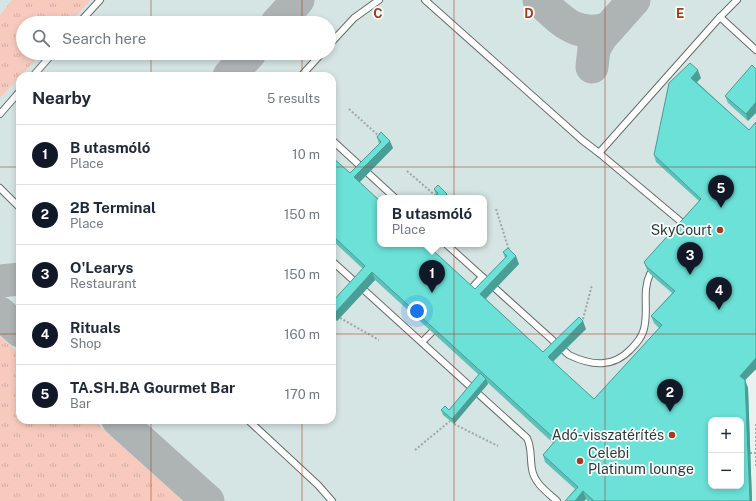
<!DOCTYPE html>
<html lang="en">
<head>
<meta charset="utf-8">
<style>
  body { margin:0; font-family:"Public Sans",sans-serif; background:#f6f6f7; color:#1f2937 }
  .controls { position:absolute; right:12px; bottom:12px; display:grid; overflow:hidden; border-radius:8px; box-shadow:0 2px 6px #0003 }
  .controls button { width:36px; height:36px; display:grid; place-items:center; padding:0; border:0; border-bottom:1px solid #e0e1e3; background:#fff; color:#1f2937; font:20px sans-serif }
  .you { position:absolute; left:417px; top:311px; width:14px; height:14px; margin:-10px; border:3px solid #fff; border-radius:50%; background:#1a73e8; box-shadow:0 0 0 6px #1a73e833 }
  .badge { display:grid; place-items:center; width:26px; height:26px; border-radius:50%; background:#111827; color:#fff; font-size:13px; font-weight:700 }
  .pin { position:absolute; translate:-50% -33px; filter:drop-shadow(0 1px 2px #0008) }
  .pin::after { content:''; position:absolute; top:21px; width:14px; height:12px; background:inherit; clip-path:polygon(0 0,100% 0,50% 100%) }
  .popup { position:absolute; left:377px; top:195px; width:110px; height:52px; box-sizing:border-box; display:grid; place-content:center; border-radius:8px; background:#fff; filter:drop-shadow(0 1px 3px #0005); font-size:13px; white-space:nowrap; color:#747a83 }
  .popup b { font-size:15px; color:#1f2937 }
  .popup::after { content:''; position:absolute; left:50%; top:100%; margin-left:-8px; border:8px solid transparent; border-top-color:#fff }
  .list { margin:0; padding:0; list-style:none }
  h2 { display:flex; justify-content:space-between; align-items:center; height:52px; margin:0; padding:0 16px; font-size:17px }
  h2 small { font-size:13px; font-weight:400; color:#747a83 }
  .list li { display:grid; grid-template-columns:26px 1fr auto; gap:12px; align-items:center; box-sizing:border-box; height:60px; padding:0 16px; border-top:1px solid #e0e1e3 }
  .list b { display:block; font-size:15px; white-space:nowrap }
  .list p { margin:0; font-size:13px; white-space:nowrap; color:#747a83 }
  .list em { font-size:13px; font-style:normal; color:#747a83 }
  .icon { flex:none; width:22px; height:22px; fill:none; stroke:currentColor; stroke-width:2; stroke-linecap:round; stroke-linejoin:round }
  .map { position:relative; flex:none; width:756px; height:501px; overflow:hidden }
  .search { position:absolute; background:#fff; box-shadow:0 2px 6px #0003; left:16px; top:16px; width:320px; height:44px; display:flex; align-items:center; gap:10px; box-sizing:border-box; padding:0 14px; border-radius:22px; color:#747a83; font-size:15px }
  .panel { position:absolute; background:#fff; box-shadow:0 2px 6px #0003; left:16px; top:72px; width:320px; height:352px; border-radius:12px }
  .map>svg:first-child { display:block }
</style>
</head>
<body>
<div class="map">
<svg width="756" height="501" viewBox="0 0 756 501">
  <defs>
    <pattern id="grass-tufts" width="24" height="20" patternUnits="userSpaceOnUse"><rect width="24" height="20" fill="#f8cabe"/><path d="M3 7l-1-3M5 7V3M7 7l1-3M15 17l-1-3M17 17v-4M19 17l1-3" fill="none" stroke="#d5aea4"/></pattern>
  </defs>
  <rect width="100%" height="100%" fill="#e9f2f0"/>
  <path fill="#d5e5e3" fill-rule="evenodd" d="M0,0H756V369L743,383L752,501H0ZM23,23H329V53H23ZM20,76H332V420H20ZM380,198H484V244H380ZM711,420H741V486H711Z"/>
  <g fill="url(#grass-tufts)">
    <path d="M12,0H91L69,23H23V53H42L0,98V15Z"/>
    <path d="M0,336L20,354V420H93L183,501H0Z"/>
  </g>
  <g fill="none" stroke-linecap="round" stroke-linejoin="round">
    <g stroke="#adb4b3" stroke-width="33">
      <path d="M539,0C561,20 575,38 607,29"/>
      <path d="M277,23L298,0"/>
      <path d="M592,67L594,49L601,37L634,0"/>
      <path d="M229,76L250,53"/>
      <path d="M0,281L20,279"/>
      <path d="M0,313L20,331"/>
      <path d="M118,420L208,501"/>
    </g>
    <g stroke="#676e6d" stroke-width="8">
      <g id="service">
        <path d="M425,0L582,140L599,153L686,226"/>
        <path d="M720,17L756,50"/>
        <path d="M79,23L100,0"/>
        <path d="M329,45L354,18L379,0"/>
        <path d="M33,76L53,53"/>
        <path d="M301,76L322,53"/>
        <path d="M0,114L20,91"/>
        <path d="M332,140L395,198"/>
        <path d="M599,153L720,17L737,0"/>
        <path d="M0,188L20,208"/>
        <path d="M446,244L569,355C592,366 613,368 631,349C636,344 641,338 643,332C650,313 641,293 650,274"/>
        <path d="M332,261L527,438C532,448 530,458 532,469C534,483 547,492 557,501"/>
        <path d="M470,290L482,277"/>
        <path d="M422,342L432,332"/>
        <path d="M248,420L318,485L332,501"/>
      </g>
    </g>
    <g stroke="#9fa6a4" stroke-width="2" stroke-dasharray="2 2" stroke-linecap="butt">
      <path d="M349,109L380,137"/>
      <path d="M407,171L437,197"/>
      <path d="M496,209L509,250"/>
      <path d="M340,318L379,340"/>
      <path d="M582,323L592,285"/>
      <path d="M454,424L498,446"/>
      <path d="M756,424V467"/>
      <path d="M415,450L450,421"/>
    </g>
    <use href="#service" stroke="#fff" stroke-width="6"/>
    <path stroke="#9fa6a4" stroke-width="2" stroke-dasharray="2 2" stroke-linecap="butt" d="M750,453H756"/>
  </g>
  <g fill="#5cc2b9">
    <path d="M756,69L748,121L728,103L725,96Z"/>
    <path d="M701,78L697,82L749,130L756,122V369L745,380L748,388L752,501H588L586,499L584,501H565L575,489L545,462L543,455L553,443L488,383L454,424L443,415L441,410H449L479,375L375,280L337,321L332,317V302L363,269L332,240V157L350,173L379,144L377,137L393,148L359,182L475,289L505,258L503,252L519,264L486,299L543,352L586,329L553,362L594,399L659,328L654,323L651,316L672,293L650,274L647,270L644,262L699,201L656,162L654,155L669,83Z"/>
    <path d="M434,189L447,194L448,198H434L436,195Z"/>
  </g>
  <g fill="#4b9e96">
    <path d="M698,70L701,78L694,85L691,78Z"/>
    <path d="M756,102V113L748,121L746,114Z"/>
    <path d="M390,141L393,148L357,185L354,177Z"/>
    <path d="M447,194L448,198H442Z"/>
    <path d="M516,256L519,264L483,301L480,294Z"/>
    <path d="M372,272L375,280L337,321L334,314Z"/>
    <path d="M583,321L586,329L550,364L548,357Z"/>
    <path d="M756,358V369L745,380L748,388L752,501H750L740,376Z"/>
    <path d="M486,379L488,384L454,424L452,419Z"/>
    <path d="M583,491L586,499L584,501H575Z"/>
  </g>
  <g fill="#6be1d7" stroke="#4b9e96" fill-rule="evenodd">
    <path d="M690,63L698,70L691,78L749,130L756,122V358L740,376L745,380L750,501H594L583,491L575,501H565L578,487L543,455L556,440L372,272L334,314L332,312V302L365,266L332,235V157L350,173L381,142L377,137L381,132L390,141L354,177L380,201V244H426L475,289L507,256L503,252L508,248L516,256L480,294L543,352L579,317L583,321L548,357L594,399L662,325L651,316L675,291L647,267L644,262L701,199L654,155L669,83ZM711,420H741V486H711Z"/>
    <path d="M752,65L756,69V102L746,114L725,96Z"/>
    <path d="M438,185L447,194L442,198H434L438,193L434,189Z"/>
    <path d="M480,373L486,379L452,419L441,410L445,406L449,410Z"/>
  </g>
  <path fill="none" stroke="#a43b22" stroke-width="1" stroke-opacity="0.55" d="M151,0V23M302,0V23M454,0V501M605,0V501M151,53V76M302,53V76M0,167H20M332,167H756M0,334H20M332,334H756M151,420V501M302,420V501"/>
  <g fill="#a43b22" stroke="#f6fffe" stroke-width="1.5">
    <circle cx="720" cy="230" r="4"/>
    <circle cx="672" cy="435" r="4"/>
    <circle cx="580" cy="461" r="4"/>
  </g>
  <g text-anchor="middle" stroke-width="3.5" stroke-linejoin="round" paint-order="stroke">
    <g font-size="14" fill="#343837" stroke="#f6fffe" text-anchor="end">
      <text x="712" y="235">SkyCourt</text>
      <text x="664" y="440">Adó-visszatérítés</text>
      <text x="588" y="458" text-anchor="start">Celebi<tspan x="588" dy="16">Platinum lounge</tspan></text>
    </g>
  </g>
  <g font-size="13" text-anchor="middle" font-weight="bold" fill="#a43b22" stroke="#f6fffe" stroke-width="3.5" stroke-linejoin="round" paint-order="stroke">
    <text x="378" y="18">C</text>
    <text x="529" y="18">D</text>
    <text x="680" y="18">E</text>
  </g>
</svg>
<div class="controls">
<button>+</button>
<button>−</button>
</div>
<div class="you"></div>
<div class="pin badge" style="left:432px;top:293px">1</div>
<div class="popup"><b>B utasmóló</b>Place</div>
<div class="pin badge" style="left:670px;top:412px">2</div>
<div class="pin badge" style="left:690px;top:275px">3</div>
<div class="pin badge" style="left:719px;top:310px">4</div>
<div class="pin badge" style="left:721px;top:208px">5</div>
<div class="search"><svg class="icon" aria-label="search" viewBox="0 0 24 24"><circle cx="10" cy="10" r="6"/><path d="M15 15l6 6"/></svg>Search here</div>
<section class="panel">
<h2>Nearby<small>5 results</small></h2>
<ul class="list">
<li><span class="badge">1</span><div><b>B utasmóló</b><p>Place</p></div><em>10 m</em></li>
<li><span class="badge">2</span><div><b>2B Terminal</b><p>Place</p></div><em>150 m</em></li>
<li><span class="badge">3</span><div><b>O'Learys</b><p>Restaurant</p></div><em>150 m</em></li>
<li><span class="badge">4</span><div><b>Rituals</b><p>Shop</p></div><em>160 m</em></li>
<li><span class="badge">5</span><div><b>TA.SH.BA Gourmet Bar</b><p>Bar</p></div><em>170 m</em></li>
</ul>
</section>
</div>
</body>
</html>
